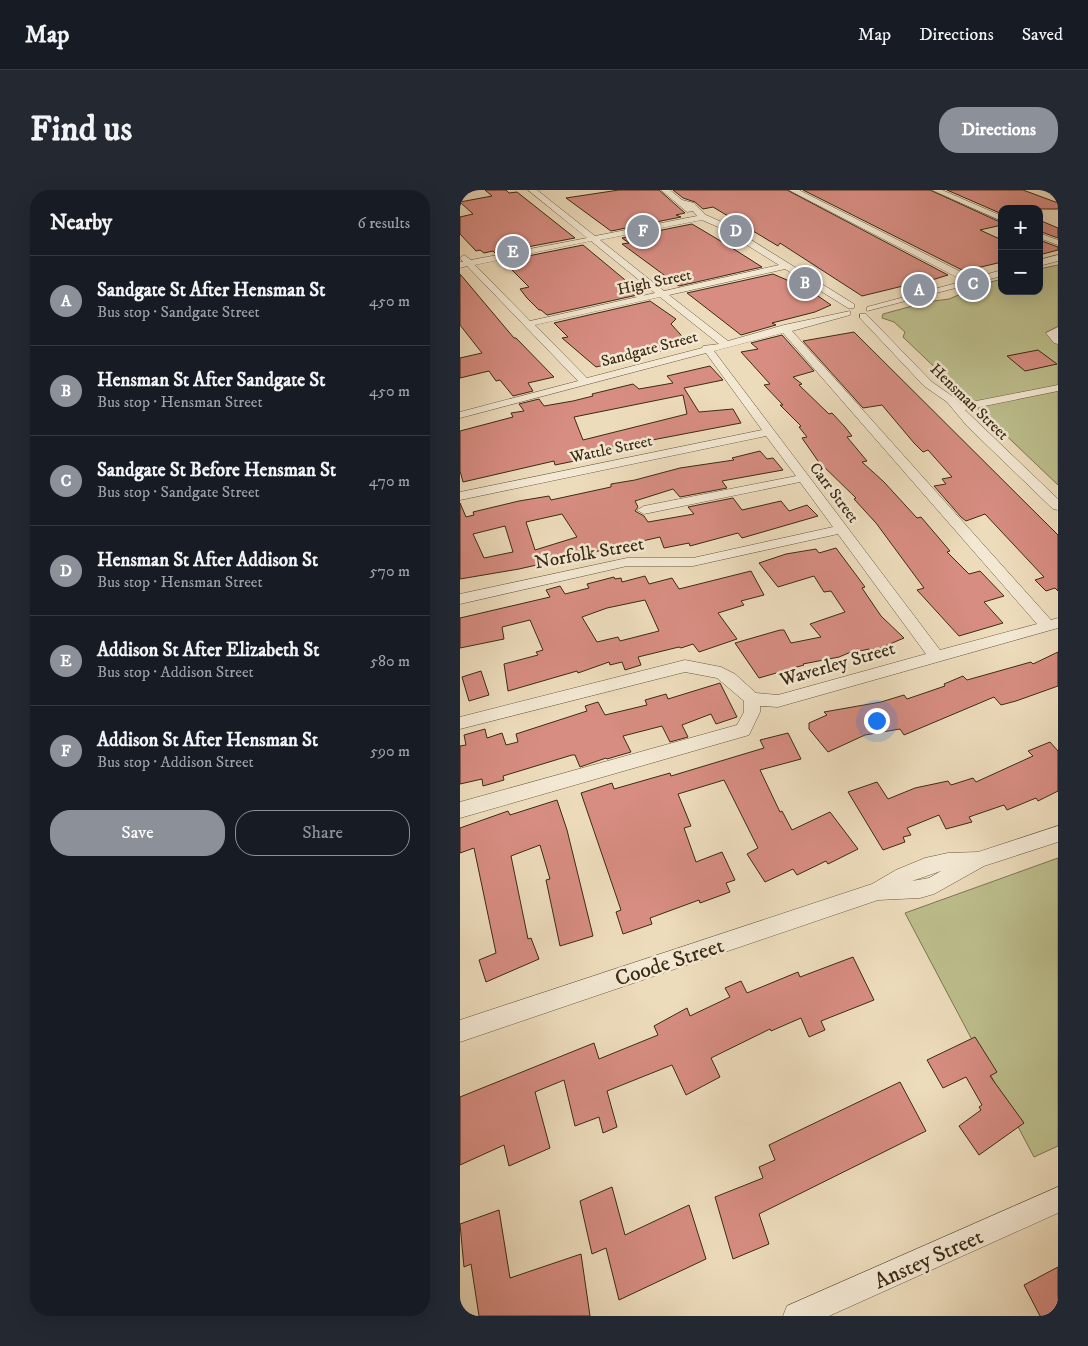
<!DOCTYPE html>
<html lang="en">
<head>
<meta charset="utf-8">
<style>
  body { margin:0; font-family:"IM FELL DW Pica",serif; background:#242831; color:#f1f3f6 }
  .controls { position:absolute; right:15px; top:15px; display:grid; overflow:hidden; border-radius:10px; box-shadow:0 5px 20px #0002 }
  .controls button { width:45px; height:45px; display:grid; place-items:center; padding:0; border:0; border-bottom:1px solid #363941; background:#171b24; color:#f1f3f6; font:25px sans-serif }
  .you { position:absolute; left:416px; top:530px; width:18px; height:18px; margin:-12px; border:4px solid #fff; border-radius:50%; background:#1a73e8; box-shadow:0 0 0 8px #1a73e833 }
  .badge { display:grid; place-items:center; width:32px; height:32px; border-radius:50%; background:#8c9099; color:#fff; font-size:16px; font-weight:700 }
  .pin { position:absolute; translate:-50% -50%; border:2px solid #fff; box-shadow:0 1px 5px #0006 }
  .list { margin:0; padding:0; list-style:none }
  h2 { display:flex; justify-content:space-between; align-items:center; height:65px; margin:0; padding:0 20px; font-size:21px }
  h2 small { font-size:16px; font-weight:400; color:#9ea1a6 }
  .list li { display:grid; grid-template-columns:32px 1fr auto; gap:15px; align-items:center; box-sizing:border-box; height:90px; padding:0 20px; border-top:1px solid #363941 }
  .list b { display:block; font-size:19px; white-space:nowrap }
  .list p { margin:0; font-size:16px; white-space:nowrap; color:#9ea1a6 }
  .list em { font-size:16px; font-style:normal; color:#9ea1a6 }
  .actions { display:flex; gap:10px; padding:15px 20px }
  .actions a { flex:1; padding:11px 0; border:1px solid #8c9099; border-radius:20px; text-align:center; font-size:18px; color:#8c9099 }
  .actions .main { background:#8c9099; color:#fff }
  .map { position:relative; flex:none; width:598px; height:1126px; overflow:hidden; border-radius:20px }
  header { display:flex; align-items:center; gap:30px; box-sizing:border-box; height:70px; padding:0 25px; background:#171b24; border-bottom:1px solid #363941 }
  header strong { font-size:24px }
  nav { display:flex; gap:28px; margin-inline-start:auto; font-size:18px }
  .intro { display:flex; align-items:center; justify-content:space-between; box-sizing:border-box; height:120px; padding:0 30px }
  h1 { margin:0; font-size:35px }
  .button { padding:12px 22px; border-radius:20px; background:#8c9099; color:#fff; font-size:18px; font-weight:700 }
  main { display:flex; gap:30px; padding:0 30px }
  aside { flex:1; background:#171b24; border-radius:20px; box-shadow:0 5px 20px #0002 }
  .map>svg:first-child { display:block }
</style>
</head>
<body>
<header>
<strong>Map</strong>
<nav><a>Map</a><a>Directions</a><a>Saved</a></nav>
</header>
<div class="intro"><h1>Find us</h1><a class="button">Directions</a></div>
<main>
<aside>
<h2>Nearby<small>6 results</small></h2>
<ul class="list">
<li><span class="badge">A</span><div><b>Sandgate St After Hensman St</b><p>Bus stop · Sandgate Street</p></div><em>450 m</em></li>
<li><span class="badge">B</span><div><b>Hensman St After Sandgate St</b><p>Bus stop · Hensman Street</p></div><em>450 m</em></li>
<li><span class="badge">C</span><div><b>Sandgate St Before Hensman St</b><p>Bus stop · Sandgate Street</p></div><em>470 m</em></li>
<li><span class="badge">D</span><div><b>Hensman St After Addison St</b><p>Bus stop · Hensman Street</p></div><em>570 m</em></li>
<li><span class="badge">E</span><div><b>Addison St After Elizabeth St</b><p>Bus stop · Addison Street</p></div><em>580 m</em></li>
<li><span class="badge">F</span><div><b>Addison St After Hensman St</b><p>Bus stop · Addison Street</p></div><em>590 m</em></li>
</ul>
<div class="actions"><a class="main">Save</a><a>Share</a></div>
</aside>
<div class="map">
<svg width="598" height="1126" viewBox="0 0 598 1126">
  <rect width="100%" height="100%" fill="#eddcbc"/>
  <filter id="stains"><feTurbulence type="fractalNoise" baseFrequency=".004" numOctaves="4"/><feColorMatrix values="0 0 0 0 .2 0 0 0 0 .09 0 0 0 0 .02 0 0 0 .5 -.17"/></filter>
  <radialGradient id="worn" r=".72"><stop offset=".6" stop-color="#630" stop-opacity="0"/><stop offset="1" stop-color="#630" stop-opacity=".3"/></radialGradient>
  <g fill="#bdbf8d" stroke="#7c7550">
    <path d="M598,75V295L443,147L445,142L434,132L422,128L423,124L467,112L489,109L501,104V100L542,89V101H579V79Z"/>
    <path d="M598,668V956L574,967L445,723Z"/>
  </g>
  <g fill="#d78d82" stroke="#3b2b14" fill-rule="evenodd">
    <path d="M25,0H46L49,3L57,2L115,48L35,63L33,61L24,63L20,60L16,61L0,44V27L13,24L0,12L32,6Z"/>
    <path d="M159,0H199L225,23L216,25L221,27L151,41L106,8Z"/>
    <path d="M213,0H327L488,85L446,98L443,96L402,106L320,53L318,56L253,17L243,19L235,12L223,8Z"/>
    <path d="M343,0H470L542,33V35L520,40L542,50V72L504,81Z"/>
    <path d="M487,0H563L598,13V19H542V24Z"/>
    <path d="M579,30L598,38V48L579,41Z"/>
    <path d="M232,34L269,56L302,77L219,96L162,54L169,53L162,48Z"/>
    <path d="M579,50L598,57V60L579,65Z"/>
    <path d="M123,55L182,104L87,125L81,120H79L67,108L60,99L69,97L43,71Z"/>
    <path d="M0,84L54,148H56L94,187L68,193L73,201L53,206L40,190L36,191L29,181L0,188V168L22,163L0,135Z"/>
    <path d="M313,84L348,99L371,115L355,122L312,133L316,135L281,145L227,103Z"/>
    <path d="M190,111L216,129L211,134L229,154L136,177L102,148L108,147L94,133Z"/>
    <path d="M394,142L598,345V401L595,398L586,401L575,390L584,387L525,324L506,331L501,327L474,296L486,294L482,289L492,287L468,260L463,262L454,253L422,215L403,218L343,151Z"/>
    <path d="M322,145L354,181L333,187L342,194L339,195L369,224L372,223L385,237L392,246L387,247L407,271L402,272L424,292L457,328L461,327L490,361L487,362L509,384L520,381L544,406L524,412L543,433L499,446L457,400L464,398L416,333L394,309L396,308L358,271L342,248L347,247L339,237L341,236L320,215H323L304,195L310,194L281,162L298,159L291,153Z"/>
    <path d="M578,160L597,174L565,181L547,166Z"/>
    <path d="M250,176L263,190L224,198L239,222L273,219L281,233L187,251L186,248L151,257L153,259L133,265L134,267L95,275L94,271L3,292L0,281V241L53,227L51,223L64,221L59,214L79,209L84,216L113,211L133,206L132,204L173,194L179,199L213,193L207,186ZM223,205L227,224L123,250L114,227Z"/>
    <path d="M300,261L307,269L313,268L323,280L262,291L267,298L220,307L213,299L175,311L178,317L175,321L184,326L188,332L234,324L228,317L273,308L282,320L321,311L329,321L347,315L358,326L282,348L278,343L230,356L229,353L204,358L200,347L59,379L0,389V313L6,327L14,325L13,322L59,311L89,306L91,310L151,297V294L175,290L220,278L274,270L272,268ZM102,324L117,347L75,360L66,332ZM45,336L53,362L24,368L13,344Z"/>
    <path d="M376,358L405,397L402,398L421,426L444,448L411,462L409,459L400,461L398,459L379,467L343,474L344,475L299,488L275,453L320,440H324L331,453L361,447L350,434L385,422L371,401L364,402L354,386L318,397L299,373L326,364L356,359L359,363Z"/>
    <path d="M291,381L304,405L281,411L284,415L258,423L277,449L239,462L233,454L221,458L219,457L178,467L181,475L165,480L162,472L150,475L149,472L118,483L117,481L48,501L44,474L78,465L76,462L83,460L70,430L42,437L44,449L0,458V428L90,407L86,400L100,396L105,404L129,398L127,394L154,387L155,389L161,388L162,392L185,386L189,394L212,388L219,399ZM185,410L199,441L160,451L158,447L137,452L122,427L147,418Z"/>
    <path d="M598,462V496L556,511L541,515L534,507L444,545L440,539L405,545L368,562L349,539V533L367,525L364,522L421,512L444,505L447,509L485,496L484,494L503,486L507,490L571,472L573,474Z"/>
    <path d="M21,481L29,505L9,511L2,487Z"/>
    <path d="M260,493L277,527L256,534L251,524L222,535L228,547L210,552L202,536L163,546L171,562L157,566L147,569L146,568L120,577L115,565H112L43,586L44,590L23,596L22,589L0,594V556L6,555L4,545L25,539L27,548L42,543L46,555L58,552L56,544L127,521L125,516L138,512L145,525L187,515L185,510L206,504L208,509Z"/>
    <path d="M328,543L341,569L300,580L320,622L322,621L332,640L370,622L398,659L368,674L366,671L337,685L333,679L305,692L287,664L298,658L264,590L218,604L231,636L224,638L236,672L262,662L275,690L266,693L270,702L240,713L239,710L190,728L192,734L163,744L156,722L161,720L121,603L152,593L154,599L210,583L211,586L304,558L300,550Z"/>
    <path d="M590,552L598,561V601L578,611L576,608L547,620L544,615L509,627L512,632L486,639L479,625L447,638L451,645L443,647L445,652L423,660L388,602L417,592L428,609L455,598L488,591L491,595L513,588L516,592L573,566L568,561Z"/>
    <path d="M97,610L107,640L133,746L100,756L86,690L90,689L80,655L51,666L68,749L71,748L79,769L26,792L19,770L36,763L14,658L0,663V638L48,621L50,625Z"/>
    <path d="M393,767L414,810L361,831L365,840L349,847L341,828L311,841L310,839L251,868L260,887L226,905L212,875L147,901L157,937L143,943L139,927L115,936L104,890L75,902L90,958L49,976L44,955L0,975V907L134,853L139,869L198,845L194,836L227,818L230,826L270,807L265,798L281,791L287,803L338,782L340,787Z"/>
    <path d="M515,847L537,882L530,886L564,933L519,965L499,936L521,920L519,917L522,915L506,887L483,898L467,870Z"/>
    <path d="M440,892L466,941L299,1024L309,1054L273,1069L255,1007L303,988L299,977L315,970L309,955Z"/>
    <path d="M152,997L165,1045L229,1015L246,1069L159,1110L146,1058L132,1064L120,1011Z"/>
    <path d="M39,1020L50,1088L121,1064L130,1126H19L11,1074L4,1077L0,1034Z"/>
    <path d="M598,1077V1126H580L564,1095Z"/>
  </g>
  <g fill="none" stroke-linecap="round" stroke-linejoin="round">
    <g stroke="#68573e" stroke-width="1">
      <g id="minor">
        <path d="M68,0H77L135,46L237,26L233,21L227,22L201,0H210L222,10L234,13L246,25L264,33L394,114V118H388L325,79L209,105L268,151L324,135L390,121V125L332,141L591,430L598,428V438L318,517L300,516V522L289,545L0,628V612L277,535L284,522V511L257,488L225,482L0,539V527L225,470L261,477L275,484L296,503L318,505L466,464L378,344L233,376H167L0,414V404L167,368H233L373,337L340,292L184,324L177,320L184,316L336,286L306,246L0,310V302L302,240L246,163L0,228V222L118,191L7,76L0,78V72H3L0,68L4,65L11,70L127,48ZM242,30L258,37L319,75L204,101L140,50ZM131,51L195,103L70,131L15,75ZM200,107L259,154L243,156L242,158L127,188L75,135ZM323,143L577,434L480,460L254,161Z"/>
        <path d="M329,0H339L513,88L542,80V86L407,121V117L504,91Z"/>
        <path d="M472,0H482L542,26V31Z"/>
        <path d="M579,43L598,50V55L579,48Z"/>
        <path d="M598,65V71L579,76V70Z"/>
        <path d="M400,124H406L472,192L495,208L501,214L598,195V201L505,220L598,309V320L593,319L507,236L487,212L464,196L400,128Z"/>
        <path d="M598,137V154L594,153L586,143Z"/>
        <path d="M598,636V652L524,676L474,704L460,708L418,710L0,852V830L412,694L436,680L465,668L488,663L518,662ZM481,681L469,688L452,691Z"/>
        <path d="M598,997V1023L369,1126H323L327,1116Z"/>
      </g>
    </g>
    <use href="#minor" fill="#f3e8d3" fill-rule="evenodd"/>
  </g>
  <g text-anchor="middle" stroke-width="5" stroke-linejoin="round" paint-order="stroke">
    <g font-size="16" fill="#3b2b14" stroke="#f3e8d3">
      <text transform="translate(194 91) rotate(-12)" y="6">High Street</text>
      <text transform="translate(189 158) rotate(-15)" y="6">Sandgate Street</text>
      <text transform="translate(510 211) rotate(44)" y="6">Hensman Street</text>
      <text transform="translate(151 258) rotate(-12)" y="6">Wattle Street</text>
      <text transform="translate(375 302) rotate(53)" y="6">Carr Street</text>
    </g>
    <g font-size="19" fill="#3b2b14" stroke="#f3e8d3">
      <text transform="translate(129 362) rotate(-10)" y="7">Norfolk Street</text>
      <text transform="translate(377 473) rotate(-16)" y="7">Waverley Street</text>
    </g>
    <g font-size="22" fill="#3b2b14" stroke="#f3e8d3">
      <text transform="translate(209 771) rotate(-18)" y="8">Coode Street</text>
      <text transform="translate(468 1068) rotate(-24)" y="8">Anstey Street</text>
    </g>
  </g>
  <rect width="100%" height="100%" filter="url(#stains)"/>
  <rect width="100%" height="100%" fill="url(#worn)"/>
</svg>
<div class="controls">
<button>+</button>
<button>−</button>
</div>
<div class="you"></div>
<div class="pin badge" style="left:459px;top:100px">A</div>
<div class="pin badge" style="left:345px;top:93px">B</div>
<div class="pin badge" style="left:513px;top:94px">C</div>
<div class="pin badge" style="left:276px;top:41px">D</div>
<div class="pin badge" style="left:53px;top:62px">E</div>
<div class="pin badge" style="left:183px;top:41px">F</div>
</div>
</main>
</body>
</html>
